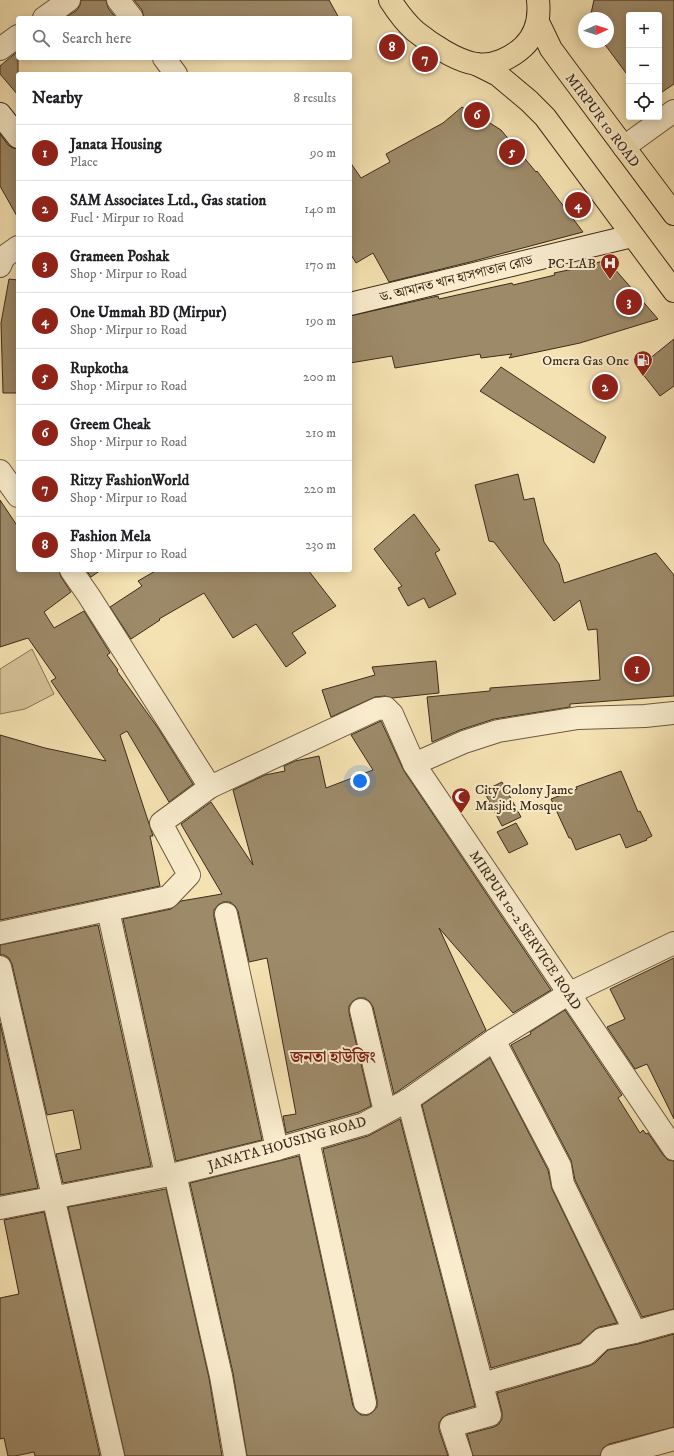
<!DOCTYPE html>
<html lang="en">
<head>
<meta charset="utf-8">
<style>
  body { margin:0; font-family:"IM FELL DW Pica","Noto Serif Bengali",serif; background:#f6f6f6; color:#202124 }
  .controls { position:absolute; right:12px; top:12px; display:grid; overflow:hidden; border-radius:4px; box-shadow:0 2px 10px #0003 }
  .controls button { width:36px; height:36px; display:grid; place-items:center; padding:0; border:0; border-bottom:1px solid #e0e0e0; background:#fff; color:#202124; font:20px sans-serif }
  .compass { position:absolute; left:578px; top:12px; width:36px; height:36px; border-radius:50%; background:#fff; box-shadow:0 2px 10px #0003; rotate:87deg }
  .you { position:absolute; left:360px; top:781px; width:14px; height:14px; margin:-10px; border:3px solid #fff; border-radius:50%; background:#1a73e8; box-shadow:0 0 0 6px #1a73e833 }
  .badge { display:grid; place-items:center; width:26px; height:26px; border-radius:50%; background:#8f2418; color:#fff; font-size:13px; font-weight:700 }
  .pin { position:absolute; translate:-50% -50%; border:2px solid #fff; box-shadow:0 1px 4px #0006 }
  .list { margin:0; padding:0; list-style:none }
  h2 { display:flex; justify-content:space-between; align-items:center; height:52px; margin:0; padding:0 16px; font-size:17px }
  h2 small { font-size:13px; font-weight:400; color:#757577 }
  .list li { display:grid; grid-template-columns:26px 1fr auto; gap:12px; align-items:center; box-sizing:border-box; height:56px; padding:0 16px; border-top:1px solid #e0e0e0 }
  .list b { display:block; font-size:15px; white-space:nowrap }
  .list p { margin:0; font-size:13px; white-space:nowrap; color:#757577 }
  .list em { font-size:13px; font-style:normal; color:#757577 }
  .icon { flex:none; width:22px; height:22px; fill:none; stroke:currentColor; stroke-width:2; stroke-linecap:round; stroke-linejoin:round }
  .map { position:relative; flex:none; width:674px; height:1456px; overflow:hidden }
  .search { position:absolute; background:#fff; box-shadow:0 2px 10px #0003; left:16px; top:16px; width:336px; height:44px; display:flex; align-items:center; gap:10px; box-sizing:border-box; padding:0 14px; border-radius:4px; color:#757577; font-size:15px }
  .panel { position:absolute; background:#fff; box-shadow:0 2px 10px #0003; left:16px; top:72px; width:336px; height:500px; border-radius:4px }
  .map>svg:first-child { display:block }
</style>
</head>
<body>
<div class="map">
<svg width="674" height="1456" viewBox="0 0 674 1456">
  <rect width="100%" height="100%" fill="#f5e2b2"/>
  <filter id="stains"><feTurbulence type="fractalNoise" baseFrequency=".005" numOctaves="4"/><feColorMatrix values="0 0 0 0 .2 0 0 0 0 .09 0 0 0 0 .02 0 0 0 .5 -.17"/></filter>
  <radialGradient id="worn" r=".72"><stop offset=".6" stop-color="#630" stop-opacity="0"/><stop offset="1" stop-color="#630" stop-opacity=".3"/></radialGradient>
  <path fill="#d6c398" stroke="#8a7659" d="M32,649L54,694L25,709L0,714V669Z"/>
  <g fill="#9d8a69" stroke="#3e2a1a">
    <path d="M81,0H106L108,8L116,18H65L77,10L80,5Z"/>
    <path d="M134,0H329L339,18H144L142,10Z"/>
    <path d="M594,0H674V84L659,94V15H629V77L603,42H608V18H590Z"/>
    <path d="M18,51V95L0,74V66Z"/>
    <path d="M462,107L472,114L474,113L501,130L536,172L537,171L583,232L470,262L389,282L373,253L356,263L350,253V162L361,178L390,162L386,154L443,123Z"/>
    <path d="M0,134L8,145L13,148L18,149V218L0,186Z"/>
    <path d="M607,260L658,319L580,343L509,358L512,354L481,358L480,354L395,368L392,356L350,363V316L438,296L439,299L512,283L513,285L555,275L554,273L588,266V265Z"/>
    <path d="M9,279L18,280V393H3L1,323Z"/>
    <path d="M674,339V386L660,396L638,368Z"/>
    <path d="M501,367L606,437L594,463L480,391Z"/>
    <path d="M518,474L524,500L534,498L544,542L559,564L564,583L656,553L674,575V696L570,704V707L494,719L460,730L432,742L427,697L490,691V688L600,680L597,629L588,630L580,600L554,621L494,542L489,541L475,485Z"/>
    <path d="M0,500L18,527V570H59L61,577L71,592L44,612L54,628L84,611L110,653L107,655L118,670L117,671L158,728L193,784L169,802L127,731L120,735L153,836H150L160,886L0,920V735L45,748L106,761L51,681L56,678L28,638L0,647Z"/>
    <path d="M414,514L440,550L435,553L456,594L429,608L424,598L408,606L398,588L402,586L374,549Z"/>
    <path d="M86,570H101L91,577Z"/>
    <path d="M157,570H308L336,606L292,633L306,653L286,667L256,624L233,638L204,593L159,619L160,620L131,639L110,607L142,586L138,581Z"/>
    <path d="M436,661L439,693L392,698L385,696L375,697L331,717L322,690L375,675L372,667Z"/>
    <path d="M381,721L404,771L551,990L513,1013L439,928L486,1030L394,1094L373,1007L370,1002L365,998H358L353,1001L349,1006V1013L371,1106L359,1112L286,1133L283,1116L296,1114L267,958L249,962L238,911L235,906L230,902H223L218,905L214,910V917L262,1140L176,1161L123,919L171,909L181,901L222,894L181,824L211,802L253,865L233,790L265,775L285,771L284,766L295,761L319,756L326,788L373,770L351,735Z"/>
    <path d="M621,771L638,812L640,811L652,836L646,839L647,840L626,848L620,834L576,850L571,838H569L551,799L577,789L576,787Z"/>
    <path d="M502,782L521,817L502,826L484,791Z"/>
    <path d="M516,823L528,844L509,853L497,832Z"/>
    <path d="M98,925L151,1166L63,1183L56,1154L81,1149L73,1110L47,1115L12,964L9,958L4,955H0V945Z"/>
    <path d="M674,958V1119L647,1064L635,1069L607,1027L625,1019L610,989Z"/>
    <path d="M565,1010L622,1095L618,1098L640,1133L643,1130L646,1134L648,1133L664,1156L668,1160L674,1161V1309L642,1317L575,1180L571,1160L511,1045L531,1034L530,1032Z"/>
    <path d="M0,1023L38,1188L0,1195Z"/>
    <path d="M490,1058L548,1170L552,1189L617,1323L599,1327L594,1330L580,1343L491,1368L422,1105Z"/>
    <path d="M400,1119L475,1406L448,1414L442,1418L439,1423V1430L448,1456H247L233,1373L190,1183L299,1156L353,1406L356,1411L361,1415H368L373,1412L377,1407V1400L323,1149L368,1136Z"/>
    <path d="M166,1189L209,1378L222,1456H125L68,1207Z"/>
    <path d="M44,1212L100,1456H35L34,1452L15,1456H8L4,1438L0,1439V1298L19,1294L4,1220Z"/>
    <path d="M674,1334V1427L609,1444L603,1448L600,1456H473L467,1434L494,1427L499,1424L502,1419V1412L497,1393L589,1366L595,1363L608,1350L638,1344Z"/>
  </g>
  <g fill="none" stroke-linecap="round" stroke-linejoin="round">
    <g stroke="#6c5840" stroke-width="24">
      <g id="street">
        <path d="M118,0L132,18"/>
        <path d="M44,18L69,0"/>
        <path d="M0,49L18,36"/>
        <path d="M164,58L176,74"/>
        <path d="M624,147L674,111"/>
        <path d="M0,266L4,257L18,247"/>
        <path d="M0,471L18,496"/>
        <path d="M71,570L89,596L210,787L377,709L386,708L392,714L414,764L674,1149"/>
        <path d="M414,764L464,742L498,731L578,718L645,716L674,713"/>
        <path d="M108,910L166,1175"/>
        <path d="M226,914L277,1149"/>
        <path d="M0,933L168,897L189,875L161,823L210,787"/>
        <path d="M0,967L113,1456"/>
        <path d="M361,1010L385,1112"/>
        <path d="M408,1100L490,1415L451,1426L461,1456"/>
        <path d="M308,1140L365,1403"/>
        <path d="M175,1174L221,1376L235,1456"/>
        <path d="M0,1208L175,1174L277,1149L364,1124L408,1100L494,1040L568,994L674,943"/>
        <path d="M635,1332L674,1321"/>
        <path d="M482,1384L586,1354L602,1339L635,1332L563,1184L560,1166L494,1040"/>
        <path d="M612,1456L674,1439"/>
      </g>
    </g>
    <g stroke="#3e2a1a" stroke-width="24">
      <g id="secondary">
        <path d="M0,114L18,137"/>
        <path d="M350,304L632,236"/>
      </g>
    </g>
    <g stroke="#3e2a1a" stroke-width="24">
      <g id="primary">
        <path d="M390,0C397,11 405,22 415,31C430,43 456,61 476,64C493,67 511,58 523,47C536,35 540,18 538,0"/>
        <path d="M538,22L551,49L565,68L674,214"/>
        <path d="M476,64L498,75L529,101L545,117L674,291"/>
      </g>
    </g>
    <use href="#street" stroke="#f8eccd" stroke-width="22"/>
    <use href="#secondary" stroke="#f8eccd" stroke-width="22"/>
    <use href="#primary" stroke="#f5e2b2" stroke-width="22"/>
  </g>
  <defs>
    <g id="hospital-pin" transform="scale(1)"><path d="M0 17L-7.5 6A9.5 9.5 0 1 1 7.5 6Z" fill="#8f2418" stroke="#f8eccd"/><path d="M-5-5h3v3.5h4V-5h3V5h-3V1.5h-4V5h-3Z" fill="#fff"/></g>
    <g id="fuel-pin" transform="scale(1)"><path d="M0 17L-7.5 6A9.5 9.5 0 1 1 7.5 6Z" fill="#8f2418" stroke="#f8eccd"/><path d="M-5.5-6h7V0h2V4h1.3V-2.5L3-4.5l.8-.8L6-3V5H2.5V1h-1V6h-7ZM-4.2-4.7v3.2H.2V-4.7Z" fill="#fff"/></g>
    <g id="mosque-pin" transform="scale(1)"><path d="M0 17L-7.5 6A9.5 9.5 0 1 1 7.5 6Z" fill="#8f2418" stroke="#f8eccd"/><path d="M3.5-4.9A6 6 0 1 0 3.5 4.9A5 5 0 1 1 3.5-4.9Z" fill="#fff"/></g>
  </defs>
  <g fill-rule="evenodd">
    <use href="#hospital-pin" x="610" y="263"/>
    <use href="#fuel-pin" x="643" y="360"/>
    <use href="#mosque-pin" x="461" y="797"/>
  </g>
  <g text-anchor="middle" stroke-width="4" stroke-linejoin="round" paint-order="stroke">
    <g font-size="14" fill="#3e2a1a" stroke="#f8eccd">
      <text transform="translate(603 120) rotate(53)" y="5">MIRPUR 10 ROAD</text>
      <text transform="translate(456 278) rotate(-14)" y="5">ড. আমানত খান হাসপাতাল রোড</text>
      <text transform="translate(526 930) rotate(56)" y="5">MIRPUR 10-2 SERVICE ROAD</text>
      <text transform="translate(287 1143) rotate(-16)" y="5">JANATA HOUSING ROAD</text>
    </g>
    <g font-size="14" fill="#3e2a1a" stroke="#f8eccd" text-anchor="end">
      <text x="596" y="268">PC LAB</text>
      <text x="629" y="365">Omera Gas One</text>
      <text x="475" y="794" text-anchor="start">City Colony Jame<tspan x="475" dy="16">Masjid, Mosque</tspan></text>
    </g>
    <g font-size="16" font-weight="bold" fill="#7a1f14" stroke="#f8eccd">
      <text x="333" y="1062">জনতা হাউজিং</text>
    </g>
  </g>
  <rect width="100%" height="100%" filter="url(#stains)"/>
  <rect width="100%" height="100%" fill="url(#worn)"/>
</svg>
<div class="controls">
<button>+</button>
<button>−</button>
<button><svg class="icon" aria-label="locate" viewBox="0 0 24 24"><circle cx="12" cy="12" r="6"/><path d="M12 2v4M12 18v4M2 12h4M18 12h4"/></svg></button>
</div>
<svg class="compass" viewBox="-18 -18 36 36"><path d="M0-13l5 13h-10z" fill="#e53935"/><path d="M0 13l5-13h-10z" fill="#757577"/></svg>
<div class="you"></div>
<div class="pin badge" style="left:637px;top:669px">1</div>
<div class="pin badge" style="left:605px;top:387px">2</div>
<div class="pin badge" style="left:629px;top:302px">3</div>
<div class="pin badge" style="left:578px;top:205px">4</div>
<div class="pin badge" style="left:512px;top:152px">5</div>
<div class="pin badge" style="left:477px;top:115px">6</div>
<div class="pin badge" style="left:425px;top:59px">7</div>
<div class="pin badge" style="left:392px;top:47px">8</div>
<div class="search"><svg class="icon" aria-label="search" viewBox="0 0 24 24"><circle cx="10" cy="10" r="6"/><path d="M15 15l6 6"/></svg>Search here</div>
<section class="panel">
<h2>Nearby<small>8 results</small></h2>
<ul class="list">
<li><span class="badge">1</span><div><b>Janata Housing</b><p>Place</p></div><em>90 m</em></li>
<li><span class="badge">2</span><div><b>SAM Associates Ltd., Gas station</b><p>Fuel · Mirpur 10 Road</p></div><em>140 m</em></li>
<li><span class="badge">3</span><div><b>Grameen Poshak</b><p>Shop · Mirpur 10 Road</p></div><em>170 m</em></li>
<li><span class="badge">4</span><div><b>One Ummah BD (Mirpur)</b><p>Shop · Mirpur 10 Road</p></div><em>190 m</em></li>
<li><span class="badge">5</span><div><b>Rupkotha</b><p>Shop · Mirpur 10 Road</p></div><em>200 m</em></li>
<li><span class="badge">6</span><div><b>Greem Cheak</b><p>Shop · Mirpur 10 Road</p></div><em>210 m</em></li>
<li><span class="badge">7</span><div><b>Ritzy FashionWorld</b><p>Shop · Mirpur 10 Road</p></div><em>220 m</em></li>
<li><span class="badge">8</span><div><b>Fashion Mela</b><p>Shop · Mirpur 10 Road</p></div><em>230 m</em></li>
</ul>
</section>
</div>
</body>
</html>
